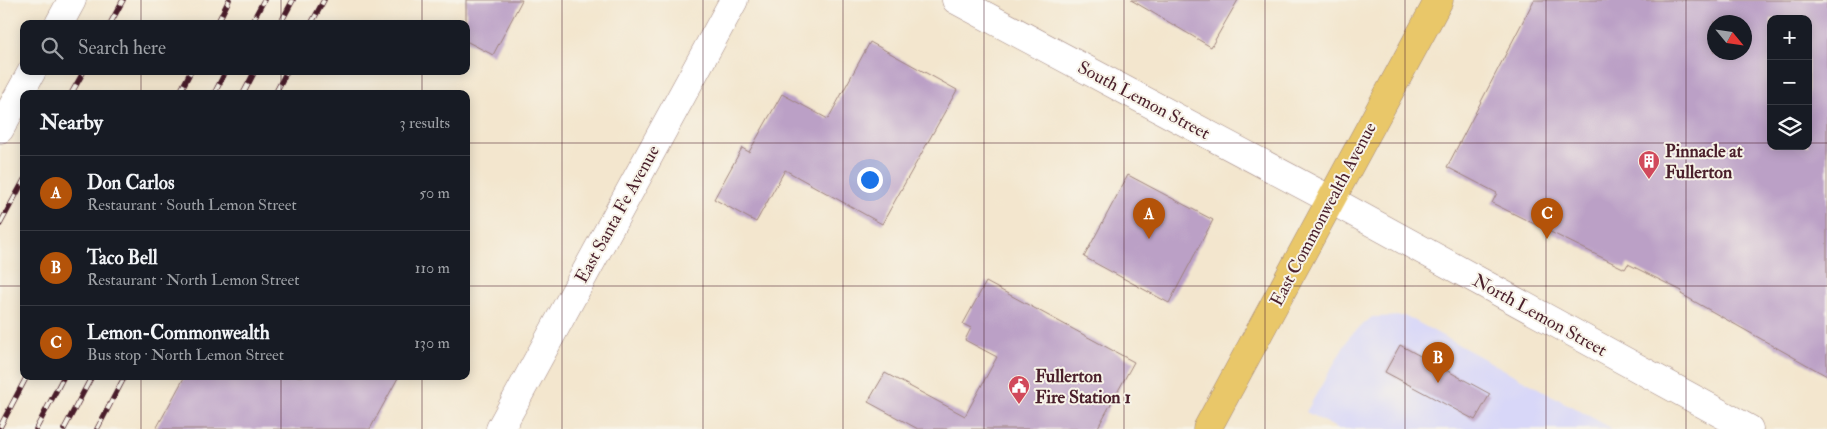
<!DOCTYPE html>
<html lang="en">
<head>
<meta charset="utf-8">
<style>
  body { margin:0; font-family:"IM FELL Double Pica",serif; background:#242831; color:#f1f3f6 }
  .controls { position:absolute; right:15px; top:15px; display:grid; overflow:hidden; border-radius:10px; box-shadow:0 2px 12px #0003 }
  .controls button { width:45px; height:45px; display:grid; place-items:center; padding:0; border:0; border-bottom:1px solid #363941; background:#171b24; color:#f1f3f6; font:25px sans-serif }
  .compass { position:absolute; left:1707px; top:15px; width:45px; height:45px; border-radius:50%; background:#171b24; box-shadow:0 2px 12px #0003; rotate:119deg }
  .you { position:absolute; left:869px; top:179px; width:18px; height:18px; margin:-12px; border:4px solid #fff; border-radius:50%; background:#1a73e8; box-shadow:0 0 0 8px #1a73e833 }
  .badge { display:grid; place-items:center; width:32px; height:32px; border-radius:50%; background:#b45309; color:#fff; font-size:16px; font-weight:700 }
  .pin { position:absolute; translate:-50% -41px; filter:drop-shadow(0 1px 2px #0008) }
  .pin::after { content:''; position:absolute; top:26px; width:18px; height:15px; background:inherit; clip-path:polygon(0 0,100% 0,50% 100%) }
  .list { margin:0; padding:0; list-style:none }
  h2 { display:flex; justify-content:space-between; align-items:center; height:65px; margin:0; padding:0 20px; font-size:21px }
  h2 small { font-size:16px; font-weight:400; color:#9ea1a6 }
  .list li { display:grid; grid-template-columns:32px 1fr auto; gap:15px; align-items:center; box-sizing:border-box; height:75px; padding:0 20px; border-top:1px solid #363941 }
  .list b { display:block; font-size:19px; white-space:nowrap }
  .list p { margin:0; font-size:16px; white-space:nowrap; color:#9ea1a6 }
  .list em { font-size:16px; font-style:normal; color:#9ea1a6 }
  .icon { flex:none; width:28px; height:28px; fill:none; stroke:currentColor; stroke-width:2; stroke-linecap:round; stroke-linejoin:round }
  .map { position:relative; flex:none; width:1827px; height:429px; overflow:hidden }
  .search { position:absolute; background:#171b24; box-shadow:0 2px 12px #0003; left:20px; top:20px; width:450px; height:55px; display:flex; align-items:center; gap:12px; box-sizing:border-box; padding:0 18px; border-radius:10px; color:#9ea1a6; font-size:19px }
  .panel { position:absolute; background:#171b24; box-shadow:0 2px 12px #0003; left:20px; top:90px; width:450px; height:290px; border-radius:10px }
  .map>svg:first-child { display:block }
</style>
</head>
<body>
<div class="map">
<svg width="1827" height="429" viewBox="0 0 1827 429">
  <rect width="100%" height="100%" fill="#f7f3e8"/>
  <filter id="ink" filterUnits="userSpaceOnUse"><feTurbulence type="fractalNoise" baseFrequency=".02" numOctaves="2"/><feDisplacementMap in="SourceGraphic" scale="10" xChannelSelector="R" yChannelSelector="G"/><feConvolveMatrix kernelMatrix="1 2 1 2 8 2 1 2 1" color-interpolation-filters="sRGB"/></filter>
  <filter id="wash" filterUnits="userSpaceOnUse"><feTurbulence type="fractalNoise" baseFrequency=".0096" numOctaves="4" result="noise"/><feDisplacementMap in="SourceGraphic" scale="20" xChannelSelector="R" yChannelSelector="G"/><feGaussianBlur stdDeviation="1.12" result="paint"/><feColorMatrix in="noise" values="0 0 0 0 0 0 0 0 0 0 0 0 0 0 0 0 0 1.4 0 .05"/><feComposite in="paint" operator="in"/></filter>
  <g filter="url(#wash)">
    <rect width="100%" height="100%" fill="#f3e6ce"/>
    <path fill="#d8d7f8" d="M1406,316L1613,429H1338L1306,412L1350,336L1372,317Z"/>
    <g id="blocks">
      <g fill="#bba0c6" fill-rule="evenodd">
        <path d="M466,0H522L493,55L466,41Z"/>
        <path d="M1131,0H1238L1211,47Z"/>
        <path d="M1534,0H1827V376L1681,294L1682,291L1628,264L1625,269L1492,203L1497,193L1447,167ZM1771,19H1808V146H1771ZM1714,22H1744V52H1714Z"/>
        <path d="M870,42L957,90L882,224L785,170L756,222L714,199L742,148L749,152L782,94L828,119Z"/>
        <path d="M1128,175L1213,220L1169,303L1084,257Z"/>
        <path d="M986,282L1134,362L1097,429H918L868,402L885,373L965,416L997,357L965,340L971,328L963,324Z"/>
        <path d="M1400,345L1490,394L1475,420L1385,372Z"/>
        <path d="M185,376H399L370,429H156Z"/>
      </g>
    </g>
  </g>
  <g filter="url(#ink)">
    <use href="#blocks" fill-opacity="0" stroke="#9e827c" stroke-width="1"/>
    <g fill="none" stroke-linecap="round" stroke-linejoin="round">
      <g stroke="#9e827c" stroke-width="29">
        <g id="minor">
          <path d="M956,0L1331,200L1749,429"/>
          <path d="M59,24L72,0"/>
          <path d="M0,129L32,71"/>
          <path d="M500,429L734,0"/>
        </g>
      </g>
      <g stroke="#9e827c" stroke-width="29">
        <path id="major" d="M1207,429L1439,0"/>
      </g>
      <use href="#minor" stroke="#fff" stroke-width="28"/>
      <use href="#major" stroke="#e9c769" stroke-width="28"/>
      <g stroke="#4a1f2b" stroke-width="5.5">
        <g id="rail">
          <path d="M110,24L123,0"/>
          <path d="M217,24L229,0"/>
          <path d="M251,24L264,0"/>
          <path d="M280,24L293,0"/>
          <path d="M311,24L324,0"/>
          <path d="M71,94L84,71"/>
          <path d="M179,94L191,71"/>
          <path d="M214,94L226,71"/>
          <path d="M243,94L255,71"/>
          <path d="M275,94L287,71"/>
          <path d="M0,224L24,180"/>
          <path d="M0,427L27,376"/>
          <path d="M36,429L64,376"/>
          <path d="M64,429L92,376"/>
          <path d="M97,429L125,376"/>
        </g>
      </g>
      <use href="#rail" stroke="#f7f3e8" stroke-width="4" stroke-dasharray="11" stroke-linecap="butt"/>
    </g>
  </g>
  <path fill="none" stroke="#4a1f2b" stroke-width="1" stroke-opacity="0.55" d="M141,0V24M281,0V24M422,0V24M562,0V429M703,0V429M843,0V429M984,0V429M1124,0V429M1265,0V429M1405,0V429M1546,0V429M1686,0V429M141,71V94M281,71V94M422,71V94M0,143H24M466,143H1771M1808,143H1827M0,286H24M466,286H1827M141,376V429M281,376V429M422,376V429"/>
  <defs>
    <g id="building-pin" transform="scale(1.125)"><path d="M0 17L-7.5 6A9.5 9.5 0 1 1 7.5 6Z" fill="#d1495b" stroke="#f7f3e8"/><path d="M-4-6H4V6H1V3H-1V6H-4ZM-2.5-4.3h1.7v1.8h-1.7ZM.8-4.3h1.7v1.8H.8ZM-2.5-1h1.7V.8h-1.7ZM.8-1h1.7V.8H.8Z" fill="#fff"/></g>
    <g id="civic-pin" transform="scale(1.125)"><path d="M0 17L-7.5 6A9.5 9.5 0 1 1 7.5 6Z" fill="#d1495b" stroke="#f7f3e8"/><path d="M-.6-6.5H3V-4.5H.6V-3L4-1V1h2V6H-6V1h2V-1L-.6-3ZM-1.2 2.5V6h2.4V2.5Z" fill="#fff"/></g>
  </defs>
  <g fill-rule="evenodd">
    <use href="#building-pin" x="1649" y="161"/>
    <use href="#civic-pin" x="1019" y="386"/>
  </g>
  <g text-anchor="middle" stroke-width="4" stroke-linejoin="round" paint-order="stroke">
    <g font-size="18" fill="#4a1f2b" stroke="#f7f3e8">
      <text transform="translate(1144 100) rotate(28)" y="6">South Lemon Street</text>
      <text transform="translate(617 214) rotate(-61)" y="6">East Santa Fe Avenue</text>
      <text transform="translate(1323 214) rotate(-62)" y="6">East Commonwealth Avenue</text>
      <text transform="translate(1540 315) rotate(29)" y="6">North Lemon Street</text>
    </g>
    <g font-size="18" font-weight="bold" fill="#4a1f2b" stroke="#f7f3e8" text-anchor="start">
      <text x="1665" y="157">Pinnacle at<tspan x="1665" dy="21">Fullerton</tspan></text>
      <text x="1035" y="382">Fullerton<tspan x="1035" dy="21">Fire Station 1</tspan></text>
    </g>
  </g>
</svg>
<div class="controls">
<button>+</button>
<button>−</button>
<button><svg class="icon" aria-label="layers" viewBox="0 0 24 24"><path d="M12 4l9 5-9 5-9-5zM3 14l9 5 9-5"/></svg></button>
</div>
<svg class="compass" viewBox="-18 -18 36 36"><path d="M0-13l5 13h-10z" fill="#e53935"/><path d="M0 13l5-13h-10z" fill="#9ea1a6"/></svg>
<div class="you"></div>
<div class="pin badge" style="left:1149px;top:239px">A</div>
<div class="pin badge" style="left:1438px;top:383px">B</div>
<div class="pin badge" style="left:1547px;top:239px">C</div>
<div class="search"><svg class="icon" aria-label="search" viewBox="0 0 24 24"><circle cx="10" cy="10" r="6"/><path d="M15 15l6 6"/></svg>Search here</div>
<section class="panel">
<h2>Nearby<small>3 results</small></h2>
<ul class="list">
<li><span class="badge">A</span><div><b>Don Carlos</b><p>Restaurant · South Lemon Street</p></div><em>50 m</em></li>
<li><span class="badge">B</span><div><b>Taco Bell</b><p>Restaurant · North Lemon Street</p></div><em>110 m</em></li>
<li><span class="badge">C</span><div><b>Lemon-Commonwealth</b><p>Bus stop · North Lemon Street</p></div><em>130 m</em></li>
</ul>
</section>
</div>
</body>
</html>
